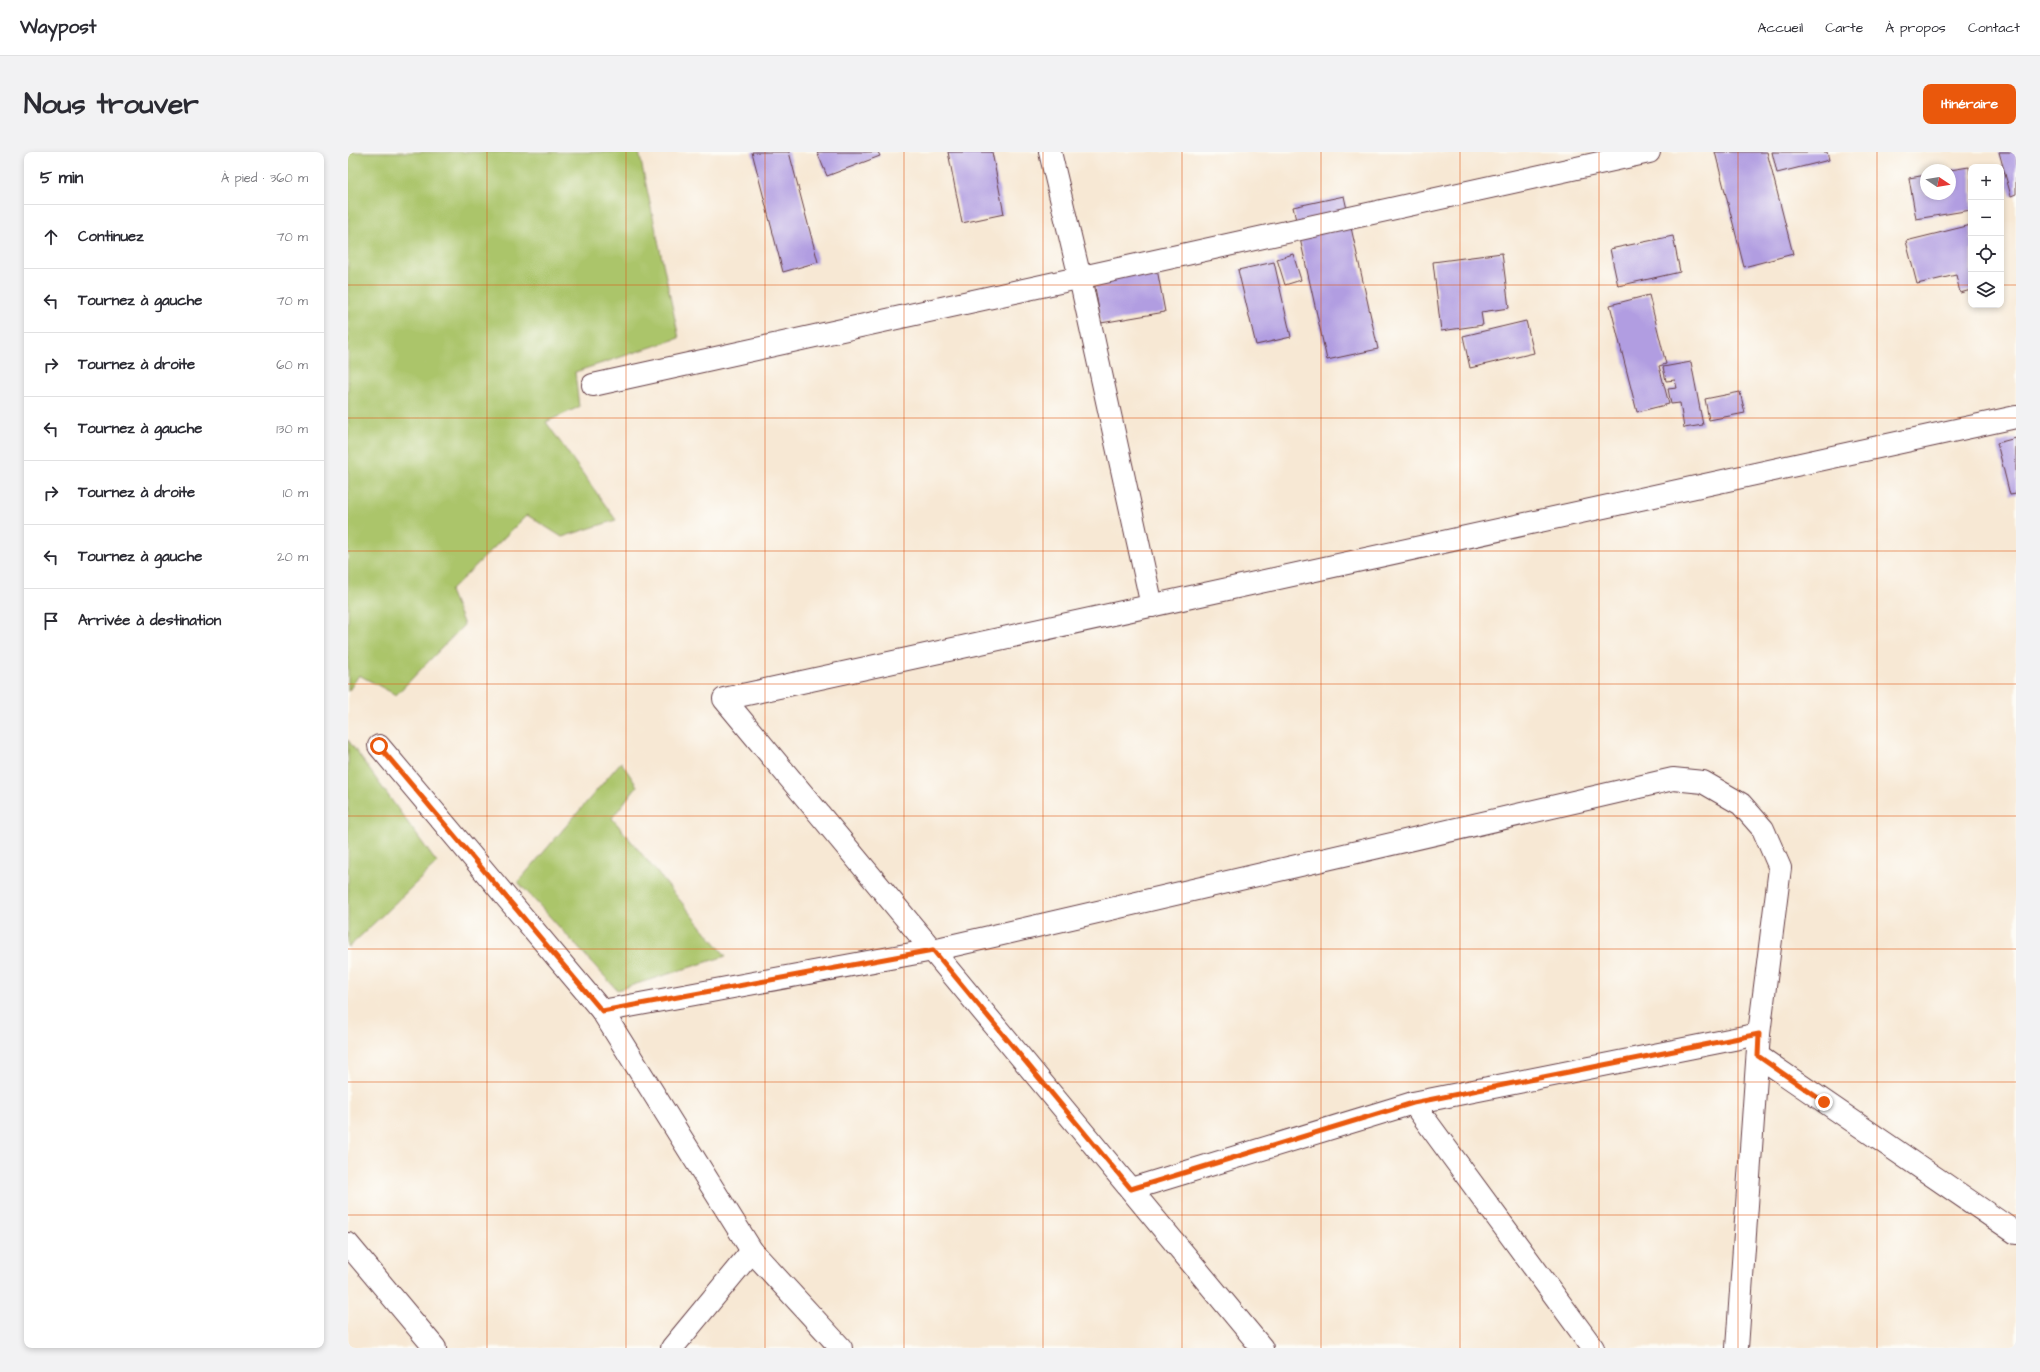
<!DOCTYPE html>
<html lang="fr">
<head>
<meta charset="utf-8">
<style>
  body { margin:0; font-family:"Architects Daughter",sans-serif; background:#f2f2f3; color:#2b2b33 }
  .controls { position:absolute; right:12px; top:12px; display:grid; overflow:hidden; border-radius:8px; box-shadow:0 2px 6px #0003 }
  .controls button { width:36px; height:36px; display:grid; place-items:center; padding:0; border:0; border-bottom:1px solid #e1e1e2; background:#fff; color:#2b2b33; font:20px sans-serif }
  .compass { position:absolute; left:1572px; top:12px; width:36px; height:36px; border-radius:50%; background:#fff; box-shadow:0 2px 6px #0003; rotate:102deg }
  .stop { position:absolute; width:12px; height:12px; margin:-9px; border:3px solid #ea580c; border-radius:50%; background:#fff }
  .stop.end { background:#ea580c; border-color:#fff; box-shadow:0 1px 4px #0008 }
  .list { margin:0; padding:0; list-style:none }
  h2 { display:flex; justify-content:space-between; align-items:center; height:52px; margin:0; padding:0 16px; font-size:17px }
  h2 small { font-size:13px; font-weight:400; color:#7c7c81 }
  .list li { display:grid; grid-template-columns:26px 1fr auto; gap:12px; align-items:center; box-sizing:border-box; height:64px; padding:0 16px; border-top:1px solid #e1e1e2 }
  .list b { display:block; font-size:15px; white-space:nowrap }
  .list em { font-size:13px; font-style:normal; color:#7c7c81 }
  .icon { flex:none; width:22px; height:22px; fill:none; stroke:currentColor; stroke-width:2; stroke-linecap:round; stroke-linejoin:round }
  .map { position:relative; flex:none; width:1668px; height:1196px; overflow:hidden; border-radius:8px }
  header { display:flex; align-items:center; gap:24px; box-sizing:border-box; height:56px; padding:0 20px; background:#fff; border-bottom:1px solid #e1e1e2 }
  header strong { font-size:19px }
  nav { display:flex; gap:22px; margin-inline-start:auto; font-size:14px }
  .intro { display:flex; align-items:center; justify-content:space-between; box-sizing:border-box; height:96px; padding:0 24px }
  h1 { margin:0; font-size:28px }
  .button { padding:10px 18px; border-radius:8px; background:#ea580c; color:#fff; font-size:14px; font-weight:700 }
  main { display:flex; gap:24px; padding:0 24px }
  aside { flex:1; background:#fff; border-radius:8px; box-shadow:0 2px 6px #0003 }
  .map>svg:first-child { display:block }
</style>
</head>
<body>
<header>
<strong>Waypost</strong>
<nav><a>Accueil</a><a>Carte</a><a>À propos</a><a>Contact</a></nav>
</header>
<div class="intro"><h1>Nous trouver</h1><a class="button">Itinéraire</a></div>
<main>
<aside>
<h2>5 min<small>À pied · 360 m</small></h2>
<ul class="list">
<li><svg class="icon" aria-label="ahead" viewBox="0 0 24 24"><path d="M12 20V5M6 11l6-6 6 6"/></svg><div><b>Continuez</b></div><em>70 m</em></li>
<li><svg class="icon" aria-label="left" viewBox="0 0 24 24"><path d="M17 20v-9H6M10 6l-5 5 5 5"/></svg><div><b>Tournez à gauche</b></div><em>70 m</em></li>
<li><svg class="icon" aria-label="right" viewBox="0 0 24 24"><path d="M7 20v-9h11M14 6l5 5-5 5"/></svg><div><b>Tournez à droite</b></div><em>60 m</em></li>
<li><svg class="icon" aria-label="left" viewBox="0 0 24 24"><path d="M17 20v-9H6M10 6l-5 5 5 5"/></svg><div><b>Tournez à gauche</b></div><em>130 m</em></li>
<li><svg class="icon" aria-label="right" viewBox="0 0 24 24"><path d="M7 20v-9h11M14 6l5 5-5 5"/></svg><div><b>Tournez à droite</b></div><em>10 m</em></li>
<li><svg class="icon" aria-label="left" viewBox="0 0 24 24"><path d="M17 20v-9H6M10 6l-5 5 5 5"/></svg><div><b>Tournez à gauche</b></div><em>20 m</em></li>
<li><svg class="icon" aria-label="arrive" viewBox="0 0 24 24"><path d="M6 21V4h12l-3 4 3 4H6"/></svg><div><b>Arrivée à destination</b></div></li>
</ul>
</aside>
<div class="map">
<svg width="1668" height="1196" viewBox="0 0 1668 1196">
  <rect width="100%" height="100%" fill="#fdfcf7"/>
  <filter id="ink" filterUnits="userSpaceOnUse"><feTurbulence type="fractalNoise" baseFrequency=".025" numOctaves="2"/><feDisplacementMap in="SourceGraphic" scale="8" xChannelSelector="R" yChannelSelector="G"/><feConvolveMatrix kernelMatrix="1 2 1 2 8 2 1 2 1" color-interpolation-filters="sRGB"/></filter>
  <filter id="wash" filterUnits="userSpaceOnUse"><feTurbulence type="fractalNoise" baseFrequency=".012" numOctaves="4" result="noise"/><feDisplacementMap in="SourceGraphic" scale="16" xChannelSelector="R" yChannelSelector="G"/><feGaussianBlur stdDeviation="0.9" result="paint"/><feColorMatrix in="noise" values="0 0 0 0 0 0 0 0 0 0 0 0 0 0 0 0 0 1.4 0 .05"/><feComposite in="paint" operator="in"/></filter>
  <g filter="url(#wash)">
    <rect width="100%" height="100%" fill="#f7e8d4"/>
    <g fill="#abc56b" stroke="#7a724b">
      <path d="M0,0H291L331,186L227,220L231,255L198,270L268,368L214,385L179,363L102,439L116,473L48,543L11,523L0,540Z"/>
      <path d="M0,588L89,711L0,796Z"/>
      <path d="M273,610L289,634L264,666L378,804L269,838L170,730Z"/>
    </g>
    <g id="blocks">
      <g fill="#b19de1">
        <path d="M404,0H441L470,110L435,120Z"/>
        <path d="M469,0H530L532,4L479,24Z"/>
        <path d="M600,0H644L656,62L614,71Z"/>
        <path d="M1367,0H1419L1445,102L1396,115Z"/>
        <path d="M1424,0H1479L1481,8L1429,21Z"/>
        <path d="M1651,0H1668V42L1663,44Z"/>
        <path d="M1621,15L1623,26V58L1568,67L1561,26L1578,23V42H1602V18Z"/>
        <path d="M996,44L1030,197L979,208L945,55Z"/>
        <path d="M1623,73V138L1612,141L1608,123L1569,132L1558,89Z"/>
        <path d="M1325,84L1332,120L1270,134L1262,97Z"/>
        <path d="M1154,101L1161,156L1133,160L1135,173L1093,179L1085,110Z"/>
        <path d="M945,102L953,128L937,133L929,107Z"/>
        <path d="M926,110L943,185L908,193L890,118Z"/>
        <path d="M809,117L817,160L753,171L746,129Z"/>
        <path d="M1301,143L1318,212L1311,214L1321,252L1289,260L1262,153Z"/>
        <path d="M1178,169L1186,201L1122,216L1115,184Z"/>
        <path d="M1343,210L1355,273L1336,276L1332,251L1323,252L1320,237L1329,236L1327,228L1318,229L1315,215Z"/>
        <path d="M1392,240L1397,261L1361,268L1357,247Z"/>
        <path d="M1668,286V342L1662,343L1649,291Z"/>
      </g>
    </g>
  </g>
  <g filter="url(#ink)">
    <use href="#blocks" fill-opacity="0" stroke="#643d44" stroke-width="1"/>
    <g fill="none" stroke-linecap="round" stroke-linejoin="round">
      <g stroke="#643d44" stroke-width="24">
        <g id="minor">
          <path d="M702,0L732,126L804,454"/>
          <path d="M245,233L1301,0"/>
          <path d="M31,594L254,859L404,1099L493,1196"/>
          <path d="M254,859L585,798L1325,627L1355,630L1393,652L1415,677L1432,716L1411,882L1389,1196"/>
          <path d="M1410,904L1668,1081"/>
          <path d="M1065,951L1245,1196"/>
          <path d="M783,1037L1065,951L1411,882"/>
          <path d="M0,1092L87,1196"/>
          <path d="M324,1196L404,1099"/>
          <path d="M914,1196L376,547L1668,265"/>
        </g>
      </g>
      <use href="#minor" stroke="#fff" stroke-width="22"/>
    </g>
  </g>
  <g fill="none" stroke-linecap="round" stroke-linejoin="round" filter="url(#ink)">
    <path stroke="#ea580c" stroke-width="5" d="M31,594L254,859L585,798L783,1037L1065,951L1411,882L1410,904L1476,950"/>
  </g>
  <path fill="none" stroke="#e0560e" stroke-width="1" stroke-opacity="0.55" d="M139,0V1196M278,0V1196M417,0V1196M556,0V1196M695,0V1196M834,0V1196M973,0V1196M1112,0V1196M1251,0V1196M1390,0V1196M1529,0V1196M0,133H1623M1653,133H1668M0,266H1668M0,399H1668M0,532H1668M0,664H1668M0,797H1668M0,930H1668M0,1063H1668"/>
</svg>
<div class="controls">
<button>+</button>
<button>−</button>
<button><svg class="icon" aria-label="locate" viewBox="0 0 24 24"><circle cx="12" cy="12" r="6"/><path d="M12 2v4M12 18v4M2 12h4M18 12h4"/></svg></button>
<button><svg class="icon" aria-label="layers" viewBox="0 0 24 24"><path d="M12 4l9 5-9 5-9-5zM3 14l9 5 9-5"/></svg></button>
</div>
<svg class="compass" viewBox="-18 -18 36 36"><path d="M0-13l5 13h-10z" fill="#e53935"/><path d="M0 13l5-13h-10z" fill="#7c7c81"/></svg>
<div class="stop" style="left:31px;top:594px"></div>
<div class="stop end" style="left:1476px;top:950px"></div>
</div>
</main>
</body>
</html>
